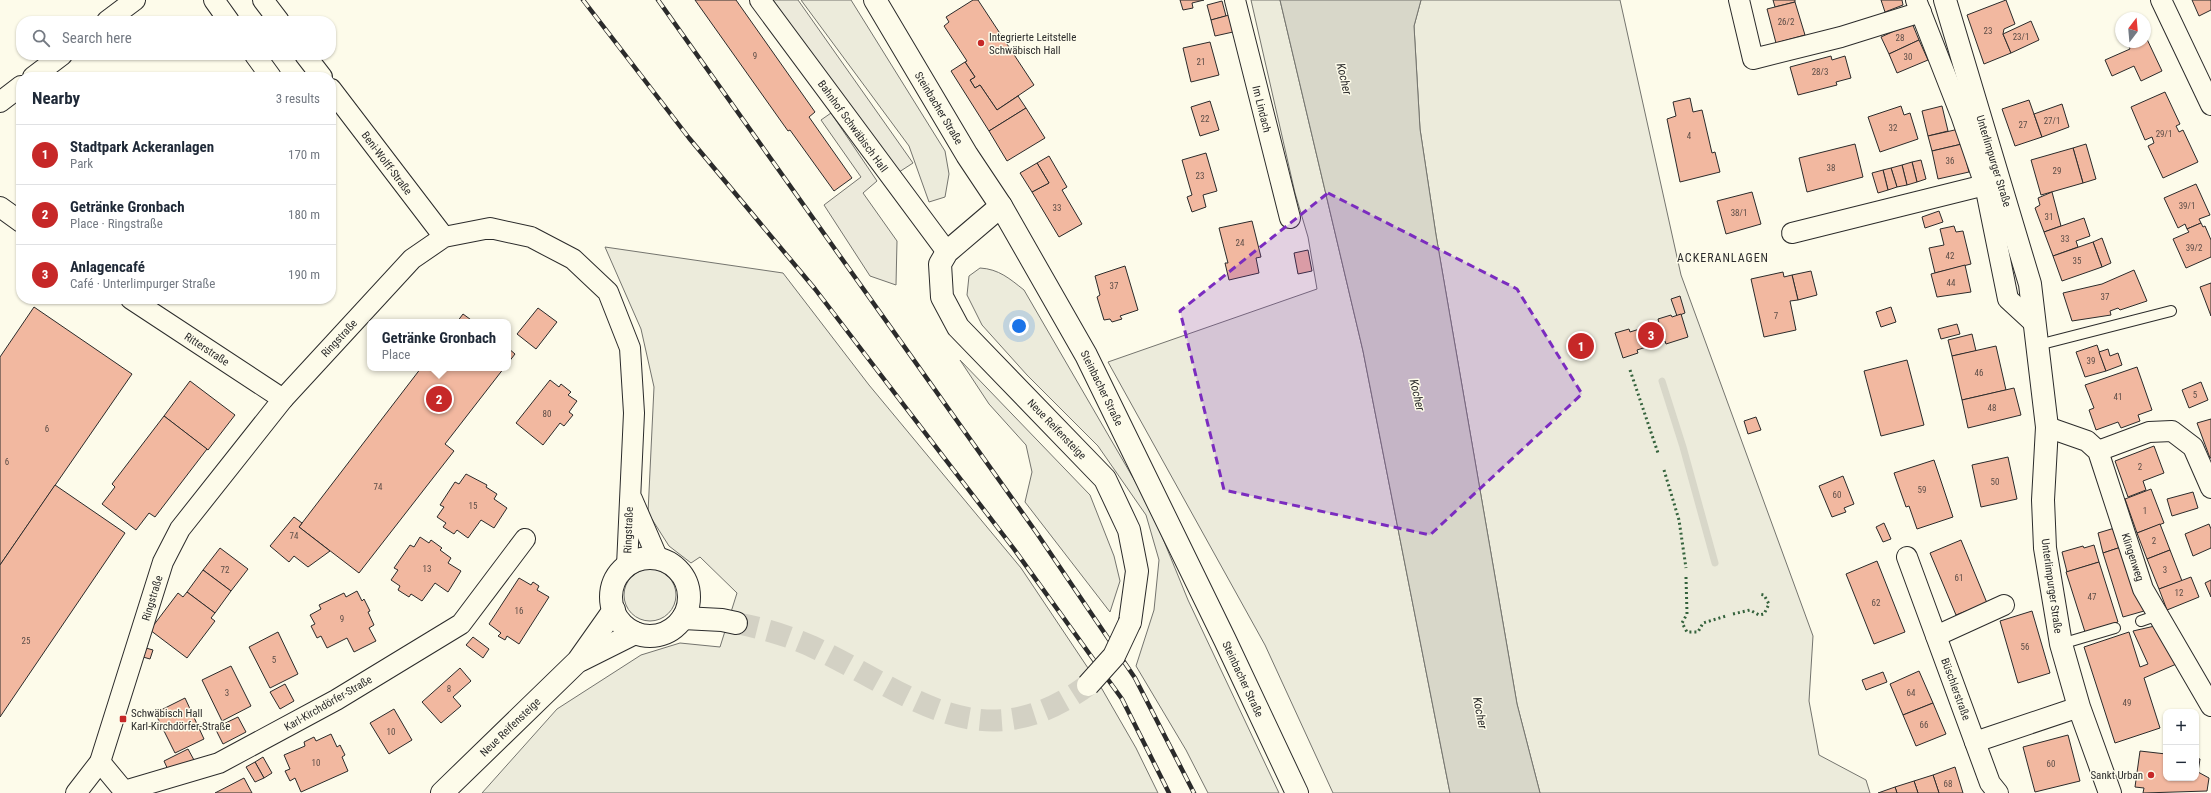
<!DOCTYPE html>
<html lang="en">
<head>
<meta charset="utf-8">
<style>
  body { margin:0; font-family:"Roboto Condensed",sans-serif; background:#f6f6f7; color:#1f2937 }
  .controls { position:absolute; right:12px; bottom:12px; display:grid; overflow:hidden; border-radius:8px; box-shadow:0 1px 3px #0004 }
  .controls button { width:36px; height:36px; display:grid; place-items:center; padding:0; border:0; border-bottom:1px solid #e0e1e3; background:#fff; color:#1f2937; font:20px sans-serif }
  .compass { position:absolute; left:2115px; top:12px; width:36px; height:36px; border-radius:50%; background:#fff; box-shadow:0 1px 3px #0004; rotate:16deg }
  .you { position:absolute; left:1019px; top:326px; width:14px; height:14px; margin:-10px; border:3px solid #fff; border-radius:50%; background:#1a73e8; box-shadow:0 0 0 6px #1a73e833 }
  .badge { display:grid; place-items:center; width:26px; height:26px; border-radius:50%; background:#c62828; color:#fff; font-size:13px; font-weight:700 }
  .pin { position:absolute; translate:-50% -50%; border:2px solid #fff; box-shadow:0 1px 4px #0006 }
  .popup { position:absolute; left:367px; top:319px; width:144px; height:52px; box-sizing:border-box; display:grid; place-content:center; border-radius:8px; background:#fff; filter:drop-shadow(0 1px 3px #0005); font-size:13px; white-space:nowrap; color:#747a83 }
  .popup b { font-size:15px; color:#1f2937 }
  .popup::after { content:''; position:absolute; left:50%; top:100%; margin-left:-8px; border:8px solid transparent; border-top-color:#fff }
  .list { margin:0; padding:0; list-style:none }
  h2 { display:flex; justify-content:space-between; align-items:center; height:52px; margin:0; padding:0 16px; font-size:17px }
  h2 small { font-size:13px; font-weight:400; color:#747a83 }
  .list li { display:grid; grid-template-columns:26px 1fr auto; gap:12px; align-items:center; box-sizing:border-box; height:60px; padding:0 16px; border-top:1px solid #e0e1e3 }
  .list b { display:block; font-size:15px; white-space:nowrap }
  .list p { margin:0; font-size:13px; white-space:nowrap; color:#747a83 }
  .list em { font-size:13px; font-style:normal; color:#747a83 }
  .icon { flex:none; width:22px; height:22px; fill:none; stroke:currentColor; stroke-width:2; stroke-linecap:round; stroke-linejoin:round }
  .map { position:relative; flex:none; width:2211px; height:793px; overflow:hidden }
  .search { position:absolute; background:#fff; box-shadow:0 1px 3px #0004; left:16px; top:16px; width:320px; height:44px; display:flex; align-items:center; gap:10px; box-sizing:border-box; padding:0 14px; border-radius:16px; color:#747a83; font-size:15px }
  .panel { position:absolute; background:#fff; box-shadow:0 1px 3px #0004; left:16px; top:72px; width:320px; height:232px; border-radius:16px }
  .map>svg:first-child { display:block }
</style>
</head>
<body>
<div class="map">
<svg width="2211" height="793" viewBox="0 0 2211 793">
  <rect width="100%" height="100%" fill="#fdfbea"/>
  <g fill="#ecebdb" stroke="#74746e">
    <path d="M801,0H851L945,151L949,174L945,197L929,202L909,146Z"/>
    <path d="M1251,0H1280L1363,351L1450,793H1333L1265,645L1108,362L1317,289L1308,237L1295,193Z"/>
    <path d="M1421,0H1620L1681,275L1813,636L1809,701L1819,755L1866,780L1870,793H1540L1517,704L1436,235L1420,129L1414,26Z"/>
    <path d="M605,247L783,273L869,385L1021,568L1102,689L1136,748L1158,793H482L557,709L641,655L680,643L720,647L737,593L700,557L691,563L669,546L648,513L654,387L641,329Z"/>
    <path d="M980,268C999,269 1010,279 1024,290L1150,507L1188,600L1279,793H1208L1186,750L1136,666L1154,610L1159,560L1146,515L1098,446L1027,375L982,325L967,295L969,276Z"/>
    <path d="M960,360L1090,495L1114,556L1120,581L1110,612L1025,502L1032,472L1026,445L989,404Z"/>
    <circle cx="650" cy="595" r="26"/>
  </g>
  <g fill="#eceadb" stroke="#74746e">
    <path d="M773,0H798L913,163L896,174Z"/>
    <path d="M831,113L877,181L863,193L897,241L896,285L870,276L824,205L861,177L821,120Z"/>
  </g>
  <path fill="#d8d7c9" stroke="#74746e" d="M1280,0H1421L1414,26L1420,129L1436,235L1517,704L1540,793H1450L1363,351Z"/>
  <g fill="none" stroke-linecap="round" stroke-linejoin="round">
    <path stroke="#d8d7c9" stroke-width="7" d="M1662,381L1683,447L1715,563"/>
  </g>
  <g fill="#f2b8a0" stroke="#2b2b2b">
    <path d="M695,0H736L815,112L809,117L852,178L834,191L790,130L788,131Z"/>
    <path d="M973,0H978L1034,85L997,110L980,85L975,88L970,80L975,77L965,62L967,61L944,26L949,22L946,17Z"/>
    <path d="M1180,0H1204L1192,3L1193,8L1183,10Z"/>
    <path d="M1773,0H1795V2L1775,7Z"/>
    <path d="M1881,0H1902L1903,5L1885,12Z"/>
    <path d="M2006,0L2015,24L2004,29L2003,34L2011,53L1984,64L1967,15Z"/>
    <path d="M2192,0H2211V10L2199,16Z"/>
    <path d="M1222,1L1226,16L1211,20L1207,5Z"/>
    <path d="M1795,2L1805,35L1776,43L1767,9Z"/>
    <path d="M1229,15L1233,32L1215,36L1211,20Z"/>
    <path d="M2031,21L2039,40L2011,53L2003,34Z"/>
    <path d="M1912,23L1919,40L1889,54L1881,37Z"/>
    <path d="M2145,35L2162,71L2141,81L2134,66L2112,76L2105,60L2130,49L2127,42H2145Z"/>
    <path d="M1919,40L1928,60L1897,73L1889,54Z"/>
    <path d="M1210,42L1219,75L1191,82L1183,48Z"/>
    <path d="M1831,56L1832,60L1845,56L1851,78L1836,82L1837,85L1798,95L1790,67Z"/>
    <path d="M965,62L975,77L970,80L975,88L980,85L997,110L1018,96L1026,108L989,131L951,71Z"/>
    <path d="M2165,92L2180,124L2176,126L2179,132L2183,130L2198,162L2163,178L2148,146L2154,143L2152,137L2145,140L2131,107Z"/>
    <path d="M1690,98L1693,112L1702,110L1712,153L1715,152L1720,172L1680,182L1667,119L1676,116L1673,102Z"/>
    <path d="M2029,100L2042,137L2015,146L2002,109Z"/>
    <path d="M1210,101L1219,130L1200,136L1191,107Z"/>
    <path d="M2062,104L2069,127L2042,137L2034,114Z"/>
    <path d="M1901,106L1904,115L1910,113L1918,139L1880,152L1868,117Z"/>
    <path d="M1942,106L1948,131L1928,136L1922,111Z"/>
    <path d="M1026,108L1045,138L1007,161L989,131Z"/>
    <path d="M1959,129L1962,144L1932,151L1928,136Z"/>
    <path d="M1855,144L1863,177L1807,192L1799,158Z"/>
    <path d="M1962,144L1969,172L1938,179L1932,151Z"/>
    <path d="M2086,144L2096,179L2083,183L2073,148Z"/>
    <path d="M2073,148L2083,183L2041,195L2031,160Z"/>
    <path d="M1206,153L1217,191L1203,195L1206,207L1192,212L1187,197L1192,195L1182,160Z"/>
    <path d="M1049,156L1067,187L1062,190L1082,224L1059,237L1032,192L1049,183L1037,163Z"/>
    <path d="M1921,160L1926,179L1917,182L1912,162Z"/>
    <path d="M1912,162L1917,182L1907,185L1902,165Z"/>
    <path d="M1037,163L1049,183L1032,192L1020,173Z"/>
    <path d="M1902,165L1907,185L1897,187L1891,168Z"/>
    <path d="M1891,168L1897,187L1888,190L1883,170Z"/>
    <path d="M1883,170L1888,190L1878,193L1872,173Z"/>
    <path d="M2196,184L2210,215L2199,219L2201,223L2187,229L2185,224L2178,228L2164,198Z"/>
    <path d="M1752,192L1761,224L1726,234L1717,201Z"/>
    <path d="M2052,192L2061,226L2044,232L2035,208L2040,205L2038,198Z"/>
    <path d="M1939,211L1943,222L1925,228L1922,217Z"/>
    <path d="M2084,218L2090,236L2076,241L2078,247L2053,256L2044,232Z"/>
    <path d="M1252,221L1261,257L1256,258L1259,273L1229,280L1225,263H1228L1219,228Z"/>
    <path d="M2201,223L2203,227L2205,226L2211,240V257L2186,268L2173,239L2189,232L2187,229Z"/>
    <path d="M1954,226L1956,232L1963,231L1971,264L1935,273L1929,248L1944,245L1940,229Z"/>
    <path d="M2102,238L2111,263L2102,267L2093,242Z"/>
    <path d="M2093,242L2102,267L2062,281L2053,256Z"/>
    <path d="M1308,250L1312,271L1298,274L1294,253Z"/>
    <path d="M1965,265L1971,292L1937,297L1931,274Z"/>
    <path d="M1125,266L1138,310L1120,316L1122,319L1112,322L1110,319L1104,320L1097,297L1100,295L1095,276Z"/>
    <path d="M2134,270L2147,301L2120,310L2118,308L2110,311L2111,315L2072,321L2063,293L2102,284Z"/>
    <path d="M1811,271L1817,295L1798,300L1792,275Z"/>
    <path d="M1783,272L1784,277L1792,275L1798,300L1790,301L1796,330L1764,337L1751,279Z"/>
    <path d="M2211,283V316L2200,287Z"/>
    <path d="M1680,296L1685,313L1677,316L1671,299Z"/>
    <path d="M34,307L132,374L0,565V357Z"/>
    <path d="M1891,307L1896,322L1881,327L1876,312Z"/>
    <path d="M538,308L557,322L536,349L517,334Z"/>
    <path d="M463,314L474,322H457Z"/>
    <path d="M1681,314L1688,337L1666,344L1665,341L1637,350L1638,353L1623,358L1615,333L1629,329L1630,332L1659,323L1658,319L1671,315L1672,317Z"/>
    <path d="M1957,324L1960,334L1941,339L1938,329Z"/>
    <path d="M1972,334L1976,351L1952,356L1948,340Z"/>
    <path d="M2097,345L2106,371L2085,377L2076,352Z"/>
    <path d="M1996,346L2006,390L1962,400L1952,356Z"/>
    <path d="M508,348L515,354L508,363Z"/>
    <path d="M2108,349L2110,356L2118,353L2122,365L2106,371L2099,352Z"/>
    <path d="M1907,360L1924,425L1881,436L1864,371Z"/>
    <path d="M2137,367L2152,410L2138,415L2140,421L2121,428L2118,422L2096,430L2089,410L2094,408L2085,385Z"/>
    <path d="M421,368H504L445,444L454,451L359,573L299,527Z"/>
    <path d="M550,380L559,387L561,384L571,392L568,395L577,401L569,412L573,415L564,426L560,423L543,445L516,423Z"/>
    <path d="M190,381L235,415L208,450L164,416Z"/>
    <path d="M2201,382L2208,400L2189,408L2182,390Z"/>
    <path d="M2014,388L2021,415L1968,428L1962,400Z"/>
    <path d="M164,416L207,449L155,517L149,513L136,530L102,504L115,487L112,484Z"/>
    <path d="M1756,417L1761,430L1748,434L1744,421Z"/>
    <path d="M2211,419V458H2210L2197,423Z"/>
    <path d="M2154,446L2164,473L2143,481L2146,490L2128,497L2115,461Z"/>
    <path d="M2008,457L2017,499L1981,507L1972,465Z"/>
    <path d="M1934,460L1953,517L1917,529L1909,506L1906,507L1894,473Z"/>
    <path d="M466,474L487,485L486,487L497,494L494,499L507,508L494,528L481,520L468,538L457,530L454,534L443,527L446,523L437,517L444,507L440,505L455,482L459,484Z"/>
    <path d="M1843,476L1854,504L1844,508L1846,512L1832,517L1819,486Z"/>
    <path d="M55,485L125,533L0,717V565Z"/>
    <path d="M2151,489L2164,523L2137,533L2125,499Z"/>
    <path d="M2193,492L2198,508L2172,516L2167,499Z"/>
    <path d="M294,517L302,523L299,527L330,551L308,567L294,556L289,562L270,546Z"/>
    <path d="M1884,523L1891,539L1883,542L1876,527Z"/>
    <path d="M2160,524L2170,550L2147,559L2137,533Z"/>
    <path d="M2209,524L2211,529V548L2193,556L2185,534Z"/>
    <path d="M2118,527L2124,546L2103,553L2098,533Z"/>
    <path d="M420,537L429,543L431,540L442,548L440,550L451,558L448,563L461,571L448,592L435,583L422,601L411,594L409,597L398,590L400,586L391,580L398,570L394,568L410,545L414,547Z"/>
    <path d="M1961,540L1987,603L1956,615L1930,553Z"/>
    <path d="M2094,545L2099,562L2067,572L2062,552L2083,546L2084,548Z"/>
    <path d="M2124,546L2144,611L2123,617L2103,553Z"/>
    <path d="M220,548L248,569L231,591L203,570Z"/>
    <path d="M2170,550L2182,581L2159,589L2147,559Z"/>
    <path d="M1877,561L1905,632L1874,644L1846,574Z"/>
    <path d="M2099,562L2118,622L2085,632L2066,572Z"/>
    <path d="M203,570L231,591L215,613L187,592Z"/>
    <path d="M2191,577L2199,597L2167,610L2159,589Z"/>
    <path d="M519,578L531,585L533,582L539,586L537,590L549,597L519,644L507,636L505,640L498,636L501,633L489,624Z"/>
    <path d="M2211,580V597L2205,583Z"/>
    <path d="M357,591L362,601L364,599L370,611L368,612L374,625L369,628L376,641L354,652L347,638L327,648L321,636L317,638L311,626L315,624L310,615L321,609L319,605L344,593L346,597Z"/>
    <path d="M187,592L215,613L211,618L215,621L187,658L150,630L178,593L183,597Z"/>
    <path d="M2032,611L2050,673L2018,683L2000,621Z"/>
    <path d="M2159,625L2181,662L2144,678L2160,728L2115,743L2084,647L2129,632L2140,667L2148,664L2133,631Z"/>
    <path d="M278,632L298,674L270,688L249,647Z"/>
    <path d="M473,637L489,649L483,658L466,645Z"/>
    <path d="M146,648L153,650L150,659L143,657Z"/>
    <path d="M231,666L251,706L222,721L202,680Z"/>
    <path d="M460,668L471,681L453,697L461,706L441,723L422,702Z"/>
    <path d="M1919,671L1933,703L1903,715L1890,684Z"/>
    <path d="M1883,672L1887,682L1866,690L1862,680Z"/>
    <path d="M285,684L294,701L280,709L270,692Z"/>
    <path d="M185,698L204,739L175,753L155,713Z"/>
    <path d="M1933,703L1946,734L1916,746L1903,715Z"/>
    <path d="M394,709L412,740L389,754L370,723Z"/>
    <path d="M238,717L246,732L223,744L215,728Z"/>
    <path d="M331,734L337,747L340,745L345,755L342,757L348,771L301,792L295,778L290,781L285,771L290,769L284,755L305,746L304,742L314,737L316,741Z"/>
    <path d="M2068,735L2080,781L2035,792L2023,747Z"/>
    <path d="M188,749L194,760L169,772L164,761Z"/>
    <path d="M2140,751L2166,754V778H2196V758L2200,759L2198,772L2209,778L2207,791L2143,793L2144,788L2135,787Z"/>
    <path d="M263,757L272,773L264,778L255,762Z"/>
    <path d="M255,762L264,778L255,782L246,767Z"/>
    <path d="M1955,767L1963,793H1939L1933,775Z"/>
    <path d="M1933,775L1939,793H1918L1914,781Z"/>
    <path d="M244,778L252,793H215Z"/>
    <path d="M1914,781L1918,793H1897L1895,787Z"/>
    <path d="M1895,787L1897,793H1878Z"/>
  </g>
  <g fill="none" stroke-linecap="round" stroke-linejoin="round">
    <path stroke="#d3d1c4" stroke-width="22" stroke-dasharray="22 11" stroke-linecap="butt" d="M736,623C762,628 786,635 811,646C911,693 980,764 1088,685"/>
    <g stroke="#2b2b2b" stroke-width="12">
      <g id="lane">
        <path d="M2038,345L2171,311"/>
        <path d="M2141,621L2158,615"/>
        <path d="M2061,644L2115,628"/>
      </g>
    </g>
    <g stroke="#2b2b2b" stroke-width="22">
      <g id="street">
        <path d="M214,0L229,21"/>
        <path d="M263,0L279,21"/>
        <path d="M760,0L947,252"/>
        <path d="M1235,0L1290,218"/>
        <path d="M1739,0L1753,59L1841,37L1921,12"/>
        <path d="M1916,0L1961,115L1985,185L2008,299L2034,323"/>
        <path d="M2161,0L2211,105"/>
        <path d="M107,21L135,0"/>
        <path d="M255,55L271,77"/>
        <path d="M305,55L322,77"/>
        <path d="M33,77L62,55"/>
        <path d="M331,89L444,237"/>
        <path d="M0,102L21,86"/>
        <path d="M0,207L21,222"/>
        <path d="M1792,233L1985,185"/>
        <path d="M131,299L283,399"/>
        <path d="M2047,427L2087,441L2098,451L2143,589L2211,706"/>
        <path d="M2098,451L2149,432L2172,431L2193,447L2211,488"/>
        <path d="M632,499L658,559"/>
        <path d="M1907,557L1990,783L1998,793"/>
        <path d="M1936,636L2004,605"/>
        <path d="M1975,742L2079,707"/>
        <path d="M100,762L124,791L219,763L336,700L461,624L525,539"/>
        <path d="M76,793L100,762L163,562L180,529L283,399L412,259L444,237L490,228L531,237L573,259L608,292L630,348L634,413L627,566"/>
      </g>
    </g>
    <g stroke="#2b2b2b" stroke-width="24">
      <g id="secondary">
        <path d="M875,0L967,155L1001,206L1086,355L1225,640L1297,793"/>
        <path d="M1945,0L2030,284L2047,427L2043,500L2045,548L2061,644L2079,707L2110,793"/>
        <path d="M1001,206L947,252L940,264L942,297L958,327L1105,479L1129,530L1137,571L1130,622"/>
        <circle cx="650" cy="597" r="39"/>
        <path d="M683,618L722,620L736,623"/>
        <path d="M581,660L635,633"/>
        <path d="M442,793L578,661L614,610"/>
      </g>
    </g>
    <use href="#lane" stroke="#fdfbea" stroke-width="10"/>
    <use href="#street" stroke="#fdfbea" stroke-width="20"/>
    <use href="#secondary" stroke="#fdfbea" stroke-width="22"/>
    <g stroke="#2b2b2b" stroke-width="4.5">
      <g id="rail">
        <path d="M583,0L689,138L815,289L1014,549L1122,699L1169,793"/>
        <path d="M658,0L1036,532L1135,678L1194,793"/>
      </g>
    </g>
    <use href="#rail" stroke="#fdfbea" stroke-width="3" stroke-dasharray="9" stroke-linecap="butt"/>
    <g stroke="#2b2b2b" stroke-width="24" stroke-linecap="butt">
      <path id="secondary-bridge" d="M1088,685L1114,656L1130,622"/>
    </g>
    <use href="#secondary-bridge" stroke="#fdfbea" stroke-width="22"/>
    <g stroke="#34623c" stroke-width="3" stroke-dasharray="2 3" stroke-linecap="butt">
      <path d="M1630,370L1658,453"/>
      <path d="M1664,470L1679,520L1686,568"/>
      <path d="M1686,577L1687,614L1682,623L1687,632H1698L1703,623L1726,616"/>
      <path d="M1733,614L1750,610L1759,615L1764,614L1769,604L1764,595L1759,594"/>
    </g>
  </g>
  <path fill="#7b2cbf" fill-opacity="0.2" stroke="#7b2cbf" stroke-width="3" stroke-dasharray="8 5" stroke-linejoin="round" d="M1328,193L1517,289L1582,394L1430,535L1224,490L1180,311Z"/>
  <g fill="#c62828" stroke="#fdfbea" stroke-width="1.5">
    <circle cx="981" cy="43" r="4"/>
    <rect x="119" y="715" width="8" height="8" rx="2"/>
    <circle cx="2151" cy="775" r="4"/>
  </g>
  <g text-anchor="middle" stroke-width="3" stroke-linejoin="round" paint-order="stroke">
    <g font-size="9" fill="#5d4e48">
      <text x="1786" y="25">26/2</text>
      <text x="1988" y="34">23</text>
      <text x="2021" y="40">23/1</text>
      <text x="1900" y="41">28</text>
      <text x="755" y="59">9</text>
      <text x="1908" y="60">30</text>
      <text x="1201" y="65">21</text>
      <text x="1820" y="75">28/3</text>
      <text x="1205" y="122">22</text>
      <text x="2052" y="124">27/1</text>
      <text x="2023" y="128">27</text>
      <text x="1893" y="131">32</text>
      <text x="2164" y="137">29/1</text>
      <text x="1689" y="139">4</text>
      <text x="1950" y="164">36</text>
      <text x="1831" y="171">38</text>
      <text x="2057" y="174">29</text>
      <text x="1200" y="179">23</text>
      <text x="2187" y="209">39/1</text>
      <text x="1057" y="211">33</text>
      <text x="1739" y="216">38/1</text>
      <text x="2049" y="220">31</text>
      <text x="2065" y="242">33</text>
      <text x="1240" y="246">24</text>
      <text x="2194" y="251">39/2</text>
      <text x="1950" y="259">42</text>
      <text x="2077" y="264">35</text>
      <text x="1951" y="286">44</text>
      <text x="1114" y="289">37</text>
      <text x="2105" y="300">37</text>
      <text x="1776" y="319">7</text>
      <text x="2091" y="364">39</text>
      <text x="1979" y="376">46</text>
      <text x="2195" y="398">5</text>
      <text x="2118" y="400">41</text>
      <text x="1992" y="411">48</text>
      <text x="547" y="417">80</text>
      <text x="47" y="432">6</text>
      <text x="7" y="465">6</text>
      <text x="2140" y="470">2</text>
      <text x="1995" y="485">50</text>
      <text x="378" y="490">74</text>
      <text x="1922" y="493">59</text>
      <text x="1837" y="498">60</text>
      <text x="473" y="509">15</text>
      <text x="2145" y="514">1</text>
      <text x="294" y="539">74</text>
      <text x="2154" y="544">2</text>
      <text x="427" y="572">13</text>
      <text x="225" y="573">72</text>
      <text x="2165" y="573">3</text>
      <text x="1959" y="581">61</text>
      <text x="2179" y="596">12</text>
      <text x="2092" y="600">47</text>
      <text x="1876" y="606">62</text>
      <text x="519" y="614">16</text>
      <text x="342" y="622">9</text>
      <text x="26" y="644">25</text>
      <text x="2025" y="650">56</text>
      <text x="274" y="663">5</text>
      <text x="449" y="692">8</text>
      <text x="227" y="696">3</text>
      <text x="1911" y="696">64</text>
      <text x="2127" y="706">49</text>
      <text x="1924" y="728">66</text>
      <text x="391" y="735">10</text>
      <text x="316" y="766">10</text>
      <text x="2051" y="767">60</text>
      <text x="1948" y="787">68</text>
    </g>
    <g font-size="11" fill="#2b2b2b" stroke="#fdfbea" text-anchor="start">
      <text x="989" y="41">Integrierte Leitstelle<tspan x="989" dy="13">Schwäbisch Hall</tspan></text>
      <text x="131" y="717">Schwäbisch Hall<tspan x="131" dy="13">Karl-Kirchdörfer-Straße</tspan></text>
      <text x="2143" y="779" text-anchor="end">Sankt Urban</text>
    </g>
    <g font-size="11" fill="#2b2b2b" stroke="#fdfbea">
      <text transform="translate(939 108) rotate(59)" y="4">Steinbacher Straße</text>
      <text transform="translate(1262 109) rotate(76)" y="4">Im Lindach</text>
      <text transform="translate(853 126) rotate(54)" y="4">Bahnhof Schwäbisch Hall</text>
      <text transform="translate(1994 161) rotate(73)" y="4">Unterlimpurger Straße</text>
      <text transform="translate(387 163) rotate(53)" y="4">Beni-Wolff-Straße</text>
      <text transform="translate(339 338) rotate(-47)" y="4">Ringstraße</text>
      <text transform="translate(207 349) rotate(33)" y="4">Ritterstraße</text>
      <text transform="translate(1102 388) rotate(64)" y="4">Steinbacher Straße</text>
      <text transform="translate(1057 429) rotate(46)" y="4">Neue Reifensteige</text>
      <text transform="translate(628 530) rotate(-88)" y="4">Ringstraße</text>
      <text transform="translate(2133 557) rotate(72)" y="4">Klingenweg</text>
      <text transform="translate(2052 586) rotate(82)" y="4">Unterlimpurger Straße</text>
      <text transform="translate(152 598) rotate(-73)" y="4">Ringstraße</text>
      <text transform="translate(1243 679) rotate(65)" y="4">Steinbacher Straße</text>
      <text transform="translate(1956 689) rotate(70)" y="4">Büschlerstraße</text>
      <text transform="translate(328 703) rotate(-30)" y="4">Karl-Kirchdörfer-Straße</text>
      <text transform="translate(510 727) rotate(-44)" y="4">Neue Reifensteige</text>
    </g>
    <g font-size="12" font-style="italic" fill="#2b2b2b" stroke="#fdfbea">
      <text transform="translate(1344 79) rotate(77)" y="4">Kocher</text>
      <text transform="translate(1417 395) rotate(77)" y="4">Kocher</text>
      <text transform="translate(1480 713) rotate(79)" y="4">Kocher</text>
    </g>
    <g font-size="12" letter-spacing="1" fill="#2b2b2b" stroke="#fdfbea">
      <text x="1723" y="262">ACKERANLAGEN</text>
    </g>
  </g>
</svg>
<div class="controls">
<button>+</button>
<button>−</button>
</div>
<svg class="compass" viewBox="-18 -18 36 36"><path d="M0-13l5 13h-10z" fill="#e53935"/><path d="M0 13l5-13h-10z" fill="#747a83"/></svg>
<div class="you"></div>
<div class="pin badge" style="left:1581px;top:346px">1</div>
<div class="pin badge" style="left:439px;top:399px">2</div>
<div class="popup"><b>Getränke Gronbach</b>Place</div>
<div class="pin badge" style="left:1651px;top:335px">3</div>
<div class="search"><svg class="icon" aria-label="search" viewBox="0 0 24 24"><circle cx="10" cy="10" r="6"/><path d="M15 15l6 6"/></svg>Search here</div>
<section class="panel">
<h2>Nearby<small>3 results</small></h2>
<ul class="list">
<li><span class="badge">1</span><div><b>Stadtpark Ackeranlagen</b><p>Park</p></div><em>170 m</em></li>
<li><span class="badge">2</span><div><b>Getränke Gronbach</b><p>Place · Ringstraße</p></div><em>180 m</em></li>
<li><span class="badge">3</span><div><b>Anlagencafé</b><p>Café · Unterlimpurger Straße</p></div><em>190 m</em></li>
</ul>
</section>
</div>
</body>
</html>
